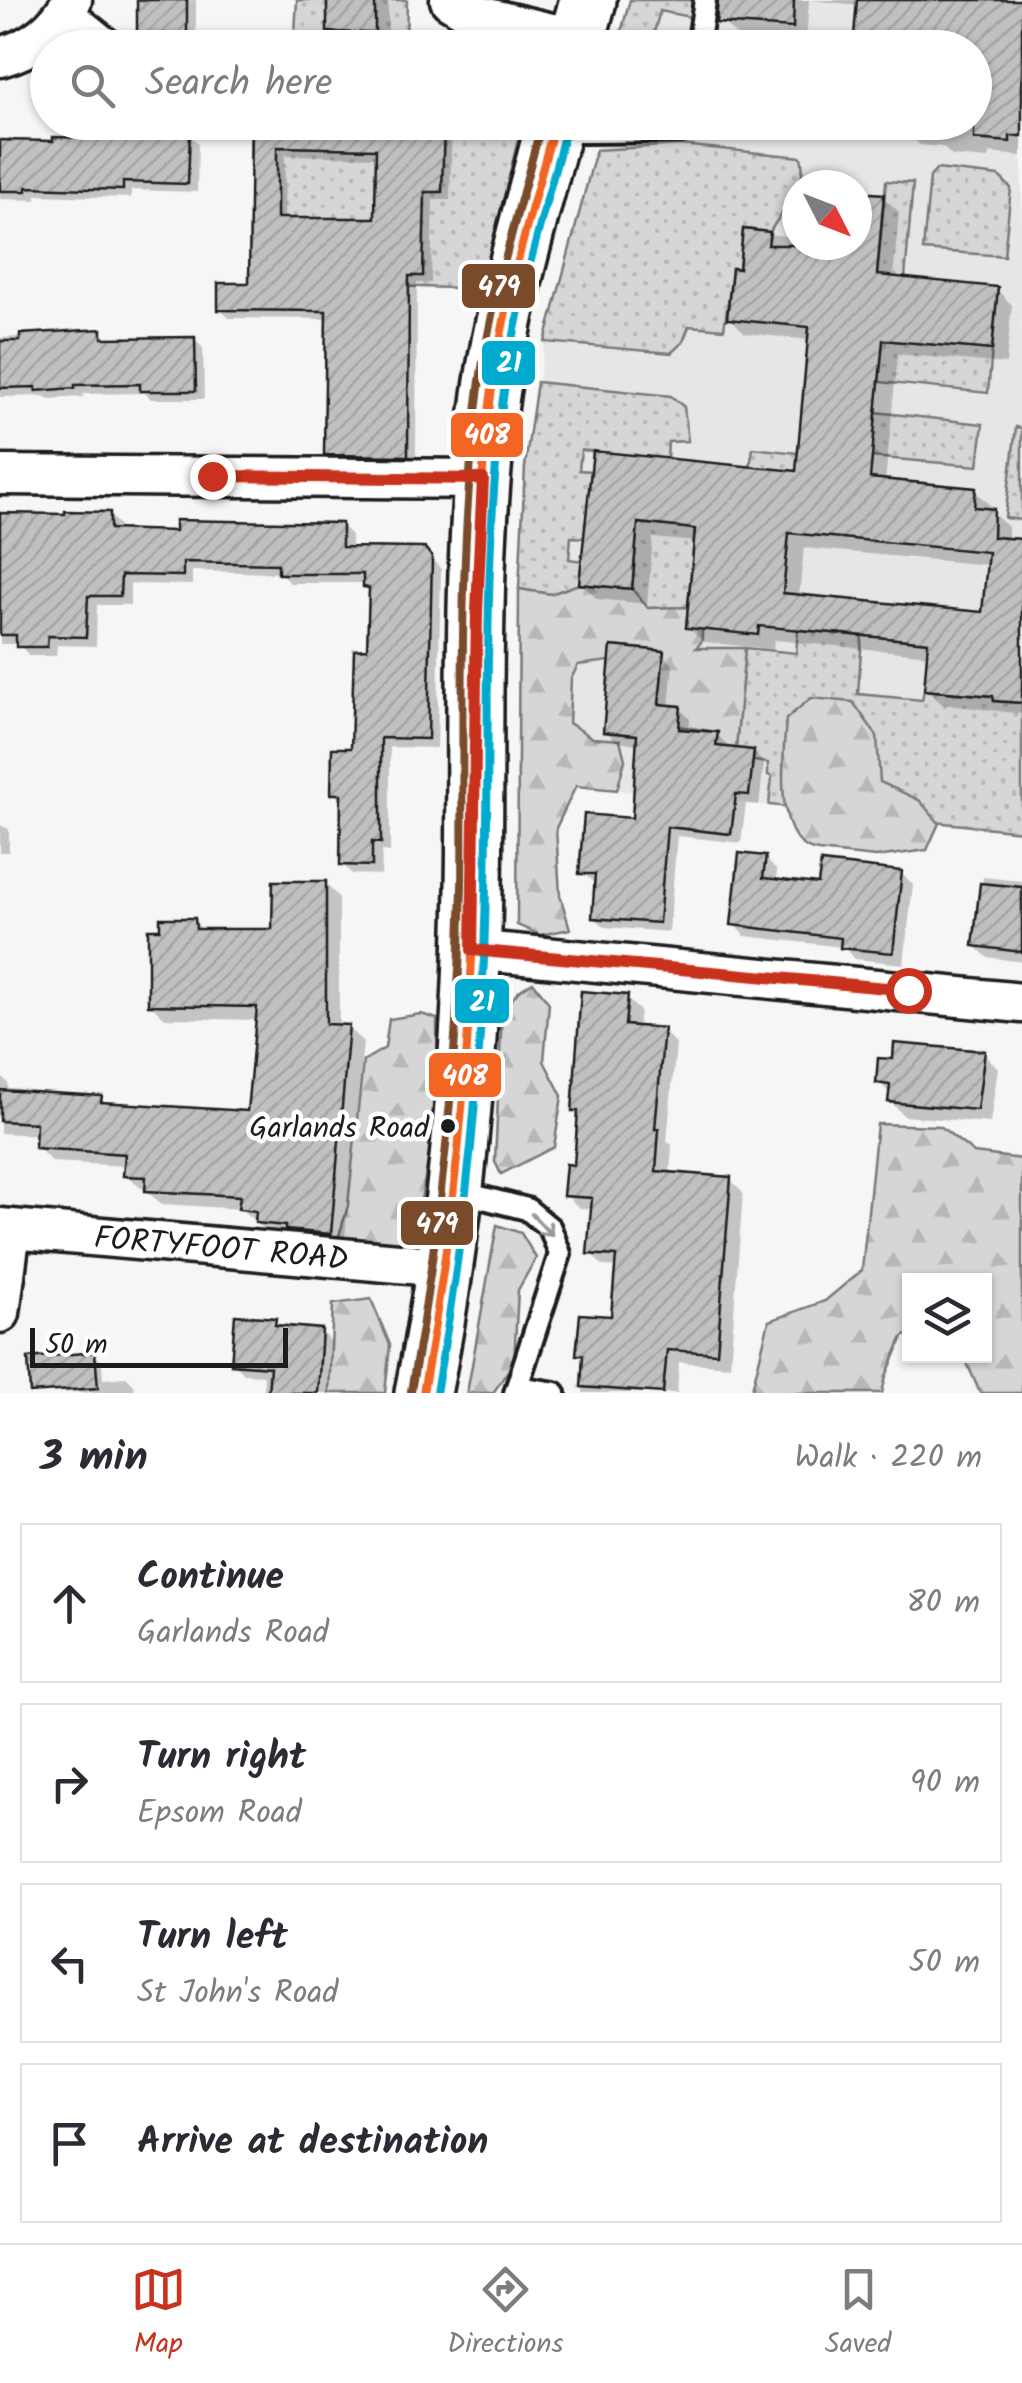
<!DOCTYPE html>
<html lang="en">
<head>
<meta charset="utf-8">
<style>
  body { margin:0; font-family:Kalam,sans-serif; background:#f7f7f7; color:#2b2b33 }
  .controls { position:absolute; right:30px; bottom:30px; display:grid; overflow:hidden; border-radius:0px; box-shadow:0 2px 8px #0004 }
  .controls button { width:90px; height:90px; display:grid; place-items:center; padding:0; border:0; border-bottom:2px solid #e1e1e2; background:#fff; color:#2b2b33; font:50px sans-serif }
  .compass { position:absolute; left:782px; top:170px; width:90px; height:90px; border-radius:50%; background:#fff; box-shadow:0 2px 8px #0004; rotate:132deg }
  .scale { position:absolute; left:30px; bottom:25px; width:258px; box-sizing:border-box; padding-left:10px; border:5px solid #1c1c1c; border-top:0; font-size:28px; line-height:35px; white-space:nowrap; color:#1c1c1c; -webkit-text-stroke:8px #fff; paint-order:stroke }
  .stop { position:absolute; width:30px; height:30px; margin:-22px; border:8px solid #c8321e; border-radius:50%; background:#fff }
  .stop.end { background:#c8321e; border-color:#fff; box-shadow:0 2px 10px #0008 }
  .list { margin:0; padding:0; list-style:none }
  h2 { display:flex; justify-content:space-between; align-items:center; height:130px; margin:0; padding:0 40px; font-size:42px }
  h2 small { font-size:32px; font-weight:400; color:#7c7c81 }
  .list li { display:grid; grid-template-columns:65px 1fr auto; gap:30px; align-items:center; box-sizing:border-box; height:160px; margin:0 20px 20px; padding:0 20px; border:2px solid #e1e1e2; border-radius:0px }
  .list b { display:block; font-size:38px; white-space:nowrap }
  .list p { margin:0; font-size:32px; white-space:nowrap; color:#7c7c81 }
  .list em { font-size:32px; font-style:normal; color:#7c7c81 }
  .icon { flex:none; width:55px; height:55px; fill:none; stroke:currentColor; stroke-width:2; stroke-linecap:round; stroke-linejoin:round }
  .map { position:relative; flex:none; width:1022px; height:1393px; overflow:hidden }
  .search { position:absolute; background:#fff; box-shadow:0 2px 8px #0004; left:30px; right:30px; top:30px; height:110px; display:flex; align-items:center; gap:25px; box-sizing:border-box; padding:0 35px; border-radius:55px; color:#7c7c81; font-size:38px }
  .sheet { height:850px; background:#fff }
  nav { display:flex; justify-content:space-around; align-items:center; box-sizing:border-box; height:140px; border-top:2px solid #e1e1e2; background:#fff; font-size:28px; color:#7c7c81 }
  nav a { display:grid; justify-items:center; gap:5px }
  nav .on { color:#c8321e }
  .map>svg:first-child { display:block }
</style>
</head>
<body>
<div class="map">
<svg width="1022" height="1393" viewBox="0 0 1022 1393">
  <defs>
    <pattern id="grass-dots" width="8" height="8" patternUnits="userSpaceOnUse" patternTransform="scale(2.5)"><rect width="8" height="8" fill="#d6d6d6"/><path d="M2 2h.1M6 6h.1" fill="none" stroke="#b7b7b7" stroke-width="1.8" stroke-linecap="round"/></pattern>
    <pattern id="forest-firs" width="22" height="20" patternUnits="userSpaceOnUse" patternTransform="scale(2.5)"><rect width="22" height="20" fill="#d6d6d6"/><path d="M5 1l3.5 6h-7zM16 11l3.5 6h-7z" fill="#b7b7b7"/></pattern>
    <pattern id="building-hatch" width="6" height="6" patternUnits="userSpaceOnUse" patternTransform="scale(2.5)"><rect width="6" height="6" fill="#c0c0c0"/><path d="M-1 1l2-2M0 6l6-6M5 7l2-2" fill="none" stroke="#a4a4a4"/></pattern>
  </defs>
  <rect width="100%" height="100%" fill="#f6f6f6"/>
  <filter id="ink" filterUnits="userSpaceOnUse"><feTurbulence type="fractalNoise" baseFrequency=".01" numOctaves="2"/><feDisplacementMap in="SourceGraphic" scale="20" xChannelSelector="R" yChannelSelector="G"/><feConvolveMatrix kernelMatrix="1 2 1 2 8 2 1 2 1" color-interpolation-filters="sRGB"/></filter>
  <g filter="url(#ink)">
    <path fill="#e6e6e6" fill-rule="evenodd" d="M630,0H1022V831L516,780L518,604L525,466L545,342L596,150L599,123L974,122V48L617,47ZM797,185H857V245H797Z"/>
    <g fill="url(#grass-dots)" stroke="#797979" stroke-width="2.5">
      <path d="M297,0H407L406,47L294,48Z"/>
      <path d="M630,0H692L690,17L660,11L650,47H617Z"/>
      <path d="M251,123H522L482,289L359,285L277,218V165H250Z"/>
      <path d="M681,145L801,157C809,186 784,206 770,232L744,229L739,269L733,268L724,329L689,326L683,342L671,353L545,342L596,150Z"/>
      <path d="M937,169L999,176L1011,188L1004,256L923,250L930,177Z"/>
      <path d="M886,181L913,183L905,278L877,275Z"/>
      <path d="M883,340L992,350L988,393L879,382Z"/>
      <path d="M537,382L671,396L684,407L688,441L668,442L667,459L581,450L579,470L591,471L585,538L571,537L569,559L582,561L579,584L551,594L519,589L525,466Z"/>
      <path d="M875,412L983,424L978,466L871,457Z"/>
      <path d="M1016,427L1022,428V520L1005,518Z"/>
      <path d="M753,448L807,454L806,472L750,467Z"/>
      <path d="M642,476L655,477L650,524L695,529L688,607L648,608L632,589Z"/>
      <path d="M798,630L862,636L858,694L922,700L924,690L993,696L994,701L1022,703V831L769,805L772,777L768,775V763L753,761L754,750L736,748L745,648L796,653Z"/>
    </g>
    <g fill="url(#forest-firs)" stroke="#797979" stroke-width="2.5">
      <path d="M579,584L632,589L648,608L688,607L686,627L702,629V641L696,648H745L736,748L716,746L717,732L679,726L659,704L663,651L612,646L610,661L578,665L571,679L569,723L593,738L620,740L625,760L617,790L576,786L556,828L560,895L570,929L540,935L517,925L519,589L551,594Z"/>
      <path d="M811,698L853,702L877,736L880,782L919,800L939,823L927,850L876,857L818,851C771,845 784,752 786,719Z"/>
      <path d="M533,982L549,1003L544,1061L562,1096L554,1147L501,1174L495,1162L502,1011L519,991Z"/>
      <path d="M421,1014L437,1019C439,1094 430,1170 411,1242L392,1253L337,1242L348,1206L363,1061L385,1048L389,1019Z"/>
      <path d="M877,1124L940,1126L974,1153L1022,1159V1393H980L964,1356H984V1280H910L909,1334L903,1337L886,1376L882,1393H751L769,1321L825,1301L862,1270Z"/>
      <path d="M497,1225L521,1233L536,1258L518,1290L514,1362L493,1393H467Z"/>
      <path d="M371,1299L390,1345L385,1393H329L333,1304Z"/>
    </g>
    <g fill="#0003" fill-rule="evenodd">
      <path d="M140,0H196V43L149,42L139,33Z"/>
      <path d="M330,0H388V46L343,45L329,31Z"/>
      <path d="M725,0H1022V156L989,153V159L952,156L943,147L920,145L914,139L882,136L868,122H974V48L859,5L809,0L806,42L738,37L723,23Z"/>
      <path d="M254,122H452L450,200H433L431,283H417L416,464L335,463L326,454L329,319L229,318L220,309L252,286ZM285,155L378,157L377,221H284Z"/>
      <path d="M189,134L198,143L197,192L131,190V198L36,195V200L0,199V142L140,141Z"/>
      <path d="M857,194L883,197L899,212L893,279L997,290L1012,305L1006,364L898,354L885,482L975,491L991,506L990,511L1008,527V540L1022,541V714L942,704L926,689L930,655L774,640L773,649L704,642L688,627L697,542L653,538L647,604L597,599L582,583L595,454L799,474L810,340L745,333L730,318L742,272L746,232L797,237V245H857ZM804,548L989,565L984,615L799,597Z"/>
      <path d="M101,332L109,340L194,339L203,348L204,399H151L145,393L83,394L84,397L48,399L44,396L0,397V338Z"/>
      <path d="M0,515H109L119,525V532L177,533L341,525L351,535V549L424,551L441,569L437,748L390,747V852L382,851L381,875L352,874L342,864L343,803L334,793L353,751L370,652L371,592L365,583H290L280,573L192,571V585L130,584V605H97L96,646L57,645L56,656H29L19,644H0Z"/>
      <path d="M662,653L673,664L669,707L680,708L690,719L689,732L717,734L727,745V750L753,752L764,763L759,805L746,804L741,843L677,836L669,932L605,927L594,917L597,884L582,873L635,821L639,744L617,742L606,731Z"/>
      <path d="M0,825L9,829V852H0Z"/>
      <path d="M765,858L777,871L776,882L820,887L901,873L913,885L904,964L855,959L843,947L745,936L733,924Z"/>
      <path d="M983,877L1022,881V962L987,957L975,946Z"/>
      <path d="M325,883L339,898V1027L348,1028L363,1042L344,1248L272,1237L241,1209L162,1204L126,1175V1166L52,1162L37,1147L38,1135L0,1133V1075L8,1083V1088L25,1089L30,1094L100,1098L107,1105L250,1113L258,1020L165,1018L150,1004L194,921L205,932H275Z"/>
      <path d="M626,998L640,1011L638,1028L663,1031L676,1044L667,1141L672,1145L670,1174L730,1179L743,1193L730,1366L679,1362L677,1393H583L585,1360L579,1354L613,1319L618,1267L603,1266L590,1253L594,1209L579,1208L566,1195L576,1167L580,1116L574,1110Z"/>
      <path d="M984,1054L998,1068L990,1123L904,1116L890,1101L891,1095L879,1082Z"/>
      <path d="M275,1321L283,1328L321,1331L331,1341L328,1393H263L264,1375L244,1374L234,1363Z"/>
      <path d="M94,1354L102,1362L103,1379L126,1377L134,1385L135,1393L33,1392Z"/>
    </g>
    <g fill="url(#building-hatch)" stroke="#1c1c1c" stroke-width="2.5" fill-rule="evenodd">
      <rect x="137" y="0" width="50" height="34"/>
      <path d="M327,0H375V33L327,32Z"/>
      <path d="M718,0H794L793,28L716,23Z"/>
      <path d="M857,0H1022V136H1010V142L974,139V48H853Z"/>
      <path d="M251,122H444L442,192H425L423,276H409L408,456L324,455L326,311L218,310V283H249ZM277,147L376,149L375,218H277Z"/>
      <path d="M139,130L190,132L188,184L123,182V190L27,187V191H0V140L53,141V137L138,139Z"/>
      <path d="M857,192L884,194L877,275L998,287L992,350L883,340L870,478L976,488L974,507L994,509L993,537L1022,539V703L994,701L993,696L924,690L928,642L759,626L758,635L686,628L695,529L638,523L632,589L579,584L593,451L796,471L809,327L727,319L732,268L739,269L743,229L770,232L768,245H857ZM789,533L988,552L982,612L783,593Z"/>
      <path d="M102,329V338L195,337L196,391H140V384L75,385V388L36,391V387L0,388V341H20V334Z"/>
      <path d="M65,511L110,512V529L175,531V520L342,523V547L425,548L432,557L428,739L381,738V843L372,842V866L340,865L341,794H331L332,748H351L354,650L367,649L369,588L363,587V574H278V564L183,562V576L121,575L120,596H88L86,637L48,636L47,647H16V635H0V513L65,514Z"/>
      <path d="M611,646L664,651L659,704L681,706L679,729L718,732L716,746L754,750L749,795L736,794L731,834L667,827L659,923L592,918L595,874H579L584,814L632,818L637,735L603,732Z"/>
      <path d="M739,853L766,856L763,878L818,884L821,862L902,871L893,953L840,948L841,938L731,925Z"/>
      <path d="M273,881H326V1024L349,1025L331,1234L285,1230V1226L255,1223L256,1211L238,1209L240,1196L145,1191L146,1177L123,1176L125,1154L35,1148L36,1123L0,1121V1090L102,1096L101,1102L247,1111L257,1007L148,1005V929H160V918H195L196,929H272Z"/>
      <path d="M980,883L1022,887V952L973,946Z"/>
      <path d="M581,991L628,995L625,1025L664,1028L655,1129H659L656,1171L731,1177L717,1353L667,1350L663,1393L581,1387L583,1355H576L580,1314L611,1316L616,1256L587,1254L592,1198L563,1196L566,1164L574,1165L578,1111H572Z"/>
      <path d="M894,1043L985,1051L977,1110L888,1102L890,1085L876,1083L878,1058L893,1059Z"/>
      <path d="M235,1315L276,1318L275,1325L322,1329L318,1393H268L270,1367L231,1364Z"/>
      <path d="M95,1352L98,1388L30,1393L28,1358Z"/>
    </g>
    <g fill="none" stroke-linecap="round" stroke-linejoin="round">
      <g stroke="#1c1c1c" stroke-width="28">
        <g id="service">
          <path d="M698,48L705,0"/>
          <path d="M556,128L582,132L680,131L683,122"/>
          <path d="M456,1191L527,1209L550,1228L560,1254L515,1393"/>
          <path d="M517,1387L555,1393"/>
        </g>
      </g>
      <g stroke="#1c1c1c" stroke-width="45">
        <g id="minor">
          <path d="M450,0L475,15L577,39"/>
          <path d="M64,15L105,48"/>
          <path d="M0,57C31,49 57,29 72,0"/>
          <path d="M0,475L483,479"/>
          <path d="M472,950L1022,1003"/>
          <path id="s1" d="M0,1228L444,1267"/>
          <path d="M0,1313L11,1229"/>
        </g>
      </g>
      <g stroke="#1c1c1c" stroke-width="62">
        <g id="secondary">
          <path d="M575,48L588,0"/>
          <path d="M423,1393C456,1228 471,1056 474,888C477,724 469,558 491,395C504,303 531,213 555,122"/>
        </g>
      </g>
      <use href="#service" stroke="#fff" stroke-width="20"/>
      <use href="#minor" stroke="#fff" stroke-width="38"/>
      <use href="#secondary" stroke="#fff" stroke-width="55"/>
      <g stroke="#fff" stroke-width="15">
        <path id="bus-1" d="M423,1393C454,1226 471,1058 474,888C477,724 469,559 491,396C503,303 531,213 555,122"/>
      </g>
      <g stroke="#fff" stroke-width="15">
        <path id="bus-2" d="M436,1393C467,1226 483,1059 486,889C490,725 482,561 503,398C516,305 543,215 567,125"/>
      </g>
      <g stroke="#fff" stroke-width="15">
        <path id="bus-3" d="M411,1391C442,1224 458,1056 462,887C464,723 457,558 478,395C490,303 518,212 542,122"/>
      </g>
      <use href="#bus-1" stroke="#f26522" stroke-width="8"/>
      <use href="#bus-2" stroke="#00a9ce" stroke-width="8"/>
      <use href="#bus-3" stroke="#7a4b2a" stroke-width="8"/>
    </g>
    <defs><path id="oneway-shaft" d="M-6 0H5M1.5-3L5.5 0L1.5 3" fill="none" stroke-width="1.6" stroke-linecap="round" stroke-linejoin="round" transform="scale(2.5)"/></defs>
    <use stroke="#999" href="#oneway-shaft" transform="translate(542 1225) rotate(47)"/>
  </g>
  <g fill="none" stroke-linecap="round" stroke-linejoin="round" filter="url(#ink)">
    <path stroke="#c8321e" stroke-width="12" d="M212,476L483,479L477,612L472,950L908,990"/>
  </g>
  <circle fill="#1c1c1c" stroke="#fff" stroke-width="4" cx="448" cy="1126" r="9"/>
  <g text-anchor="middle" stroke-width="9" stroke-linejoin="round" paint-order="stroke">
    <g font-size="30" fill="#1c1c1c" stroke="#fff" text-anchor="end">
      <text x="429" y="1137">Garlands Road</text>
    </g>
    <g font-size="32" fill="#1c1c1c" stroke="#fff">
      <text dy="11" stroke="none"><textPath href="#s1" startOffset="222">FORTYFOOT ROAD</textPath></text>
    </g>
  </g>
  <g stroke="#fff" stroke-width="4">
    <rect x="460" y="262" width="77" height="48" rx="10" fill="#7a4b2a"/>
    <rect x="480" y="339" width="57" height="48" rx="10" fill="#00a9ce"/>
    <rect x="449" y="411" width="76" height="48" rx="10" fill="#f26522"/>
    <rect x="453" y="977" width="58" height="48" rx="10" fill="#00a9ce"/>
    <rect x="427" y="1051" width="76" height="48" rx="10" fill="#f26522"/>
    <rect x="399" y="1199" width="76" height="48" rx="10" fill="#7a4b2a"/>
  </g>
  <g font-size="28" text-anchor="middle" font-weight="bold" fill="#fff">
    <text x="499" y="296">479</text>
    <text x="509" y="372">21</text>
    <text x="487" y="444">408</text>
    <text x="482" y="1011">21</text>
    <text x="465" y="1085">408</text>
    <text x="437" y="1233">479</text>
  </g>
</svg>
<div class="controls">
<button><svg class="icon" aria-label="layers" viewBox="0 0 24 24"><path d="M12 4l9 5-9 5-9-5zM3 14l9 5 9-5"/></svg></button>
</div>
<svg class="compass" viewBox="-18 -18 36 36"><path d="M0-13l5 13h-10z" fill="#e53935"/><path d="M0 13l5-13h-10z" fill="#7c7c81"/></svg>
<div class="scale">50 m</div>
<div class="stop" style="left:908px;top:990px"></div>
<div class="stop end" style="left:212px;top:476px"></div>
<div class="search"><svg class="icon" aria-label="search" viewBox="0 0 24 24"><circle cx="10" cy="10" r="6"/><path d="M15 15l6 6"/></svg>Search here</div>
</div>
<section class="sheet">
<h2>3 min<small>Walk · 220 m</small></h2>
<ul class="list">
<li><svg class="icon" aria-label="ahead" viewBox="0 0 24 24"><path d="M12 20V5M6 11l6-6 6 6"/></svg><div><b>Continue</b><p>Garlands Road</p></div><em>80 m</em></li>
<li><svg class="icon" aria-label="right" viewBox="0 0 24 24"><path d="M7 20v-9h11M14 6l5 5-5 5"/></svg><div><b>Turn right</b><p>Epsom Road</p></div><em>90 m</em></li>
<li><svg class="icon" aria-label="left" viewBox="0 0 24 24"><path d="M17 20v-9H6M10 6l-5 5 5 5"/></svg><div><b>Turn left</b><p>St John's Road</p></div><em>50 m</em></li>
<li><svg class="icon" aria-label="arrive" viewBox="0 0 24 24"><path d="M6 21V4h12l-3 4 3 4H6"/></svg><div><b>Arrive at destination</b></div></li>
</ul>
</section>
<nav>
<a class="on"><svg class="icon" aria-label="map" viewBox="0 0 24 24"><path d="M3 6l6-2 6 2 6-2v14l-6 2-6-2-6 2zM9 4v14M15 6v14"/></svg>Map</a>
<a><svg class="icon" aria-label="directions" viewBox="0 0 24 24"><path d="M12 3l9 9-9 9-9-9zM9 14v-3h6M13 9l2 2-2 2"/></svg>Directions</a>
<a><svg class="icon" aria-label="saved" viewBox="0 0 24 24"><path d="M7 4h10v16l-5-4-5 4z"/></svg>Saved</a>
</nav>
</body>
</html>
